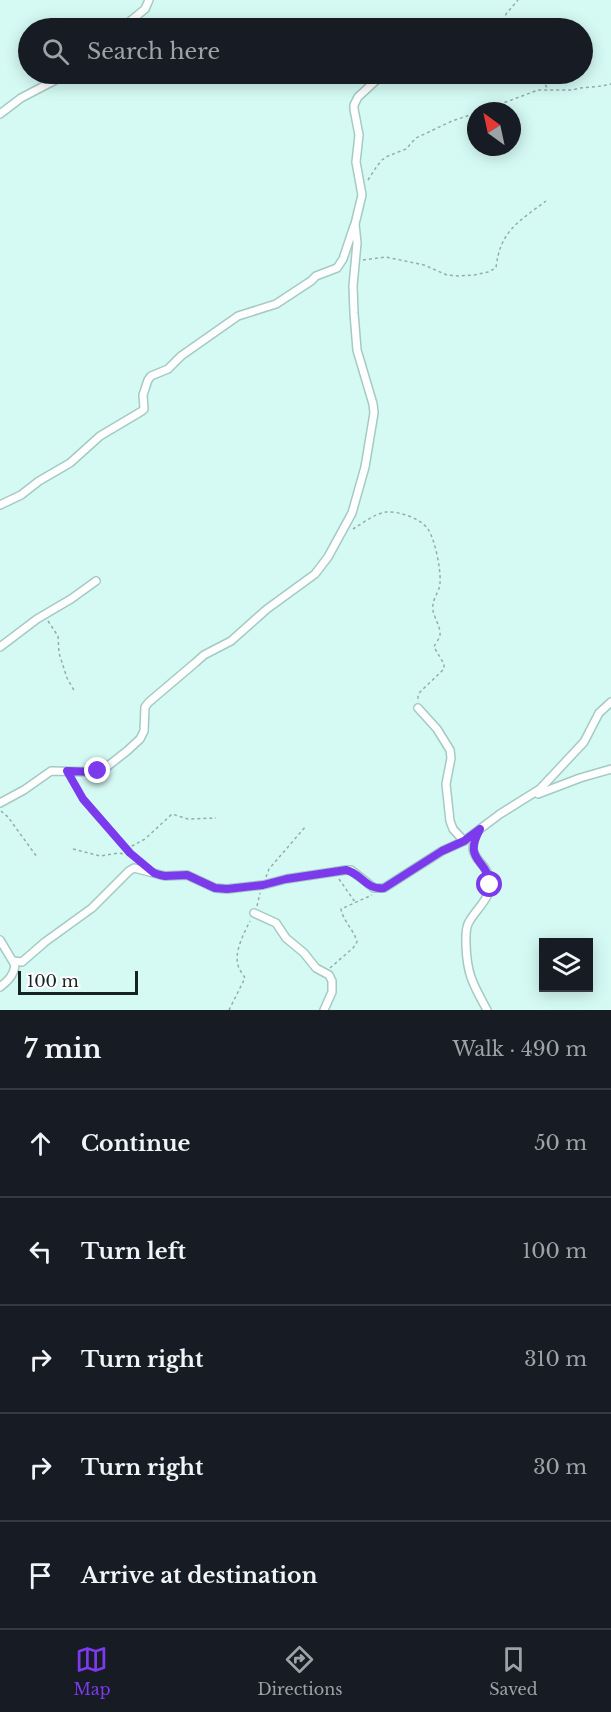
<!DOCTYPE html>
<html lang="en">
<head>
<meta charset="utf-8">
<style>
  body { margin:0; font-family:"Libre Baskerville",serif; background:#242831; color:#f1f3f6 }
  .controls { position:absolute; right:18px; bottom:18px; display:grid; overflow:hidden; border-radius:0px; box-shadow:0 3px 15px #0003 }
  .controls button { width:54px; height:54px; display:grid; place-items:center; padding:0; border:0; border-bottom:2px solid #363941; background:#171b24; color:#f1f3f6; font:30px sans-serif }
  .compass { position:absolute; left:467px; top:102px; width:54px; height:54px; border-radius:50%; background:#171b24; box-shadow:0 3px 15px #0003; rotate:327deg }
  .scale { position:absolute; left:18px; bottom:15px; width:120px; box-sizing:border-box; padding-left:6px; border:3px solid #152321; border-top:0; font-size:16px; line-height:21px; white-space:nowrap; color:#152321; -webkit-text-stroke:4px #fff; paint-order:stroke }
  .stop { position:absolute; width:18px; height:18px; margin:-14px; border:4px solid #7c3aed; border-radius:50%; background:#fff }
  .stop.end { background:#7c3aed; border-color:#fff; box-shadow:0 2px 6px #0008 }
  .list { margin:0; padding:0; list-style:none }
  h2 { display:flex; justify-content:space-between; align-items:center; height:78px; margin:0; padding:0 24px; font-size:26px }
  h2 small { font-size:20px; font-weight:400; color:#9ea1a6 }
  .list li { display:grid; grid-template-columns:39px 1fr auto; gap:18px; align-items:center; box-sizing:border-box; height:108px; padding:0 24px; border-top:2px solid #363941 }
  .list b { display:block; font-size:22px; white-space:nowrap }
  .list em { font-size:20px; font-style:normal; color:#9ea1a6 }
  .icon { flex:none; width:33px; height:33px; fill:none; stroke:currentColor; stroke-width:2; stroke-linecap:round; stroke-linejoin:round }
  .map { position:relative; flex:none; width:611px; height:1010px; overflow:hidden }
  .search { position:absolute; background:#171b24; box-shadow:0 3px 15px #0003; left:18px; right:18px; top:18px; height:66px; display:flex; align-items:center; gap:15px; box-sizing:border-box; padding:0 21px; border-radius:33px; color:#9ea1a6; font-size:22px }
  .sheet { height:618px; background:#171b24 }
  nav { display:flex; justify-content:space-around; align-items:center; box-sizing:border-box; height:84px; border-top:2px solid #363941; background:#171b24; font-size:16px; color:#9ea1a6 }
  nav a { display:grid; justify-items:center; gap:3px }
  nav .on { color:#7c3aed }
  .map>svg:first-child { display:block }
</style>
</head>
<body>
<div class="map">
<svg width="611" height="1010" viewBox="0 0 611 1010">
  <rect width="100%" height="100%" fill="#d5faf4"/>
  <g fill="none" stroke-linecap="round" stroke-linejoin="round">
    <g stroke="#a5c9c3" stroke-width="10">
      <g id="minor">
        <path d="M122,28L145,9L149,0"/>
        <path d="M0,114L21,98L67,74"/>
        <path d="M0,505L21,495L39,481L70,463L100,436L142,411L144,409L143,395L148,380L151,376L168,369L181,356L238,316L276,304L311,281L316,276L337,268L343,259L354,226"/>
        <path d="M0,647L37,619L71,599L96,581"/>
        <path d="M418,708L437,729L450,750L451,758L446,784L450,821L453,829L464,841"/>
        <path d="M538,794L580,778L611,769"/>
        <path d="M0,803L24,790L51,771L93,772L104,769L127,751L140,739L144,731L145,707L149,702L195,663L204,655L231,641L267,609L315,574L328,557L352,513L365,467L374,413L373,404L357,350L354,313L353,286L357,243L355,224L362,195L356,162L359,135L354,109V105L358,97L383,74"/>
        <path d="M478,831C463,860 487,859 490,881C491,899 476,909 469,922C465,928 466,938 466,945C467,975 473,984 487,1010"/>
        <path d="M254,913L276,923L286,938L304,953L316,968L329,975L332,981V992L324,1010"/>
        <path d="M0,940L15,965C14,975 8,981 0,987"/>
        <path d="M14,961L22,962L45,942L92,908L129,871L134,868L165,876L187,875L215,888L227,889L263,885L286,879L346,870H351L374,888H384L442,851L464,841L500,814L540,789L584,742L599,713L611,702"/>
      </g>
    </g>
    <g stroke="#91aeaa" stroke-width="1.5" stroke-dasharray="3 3" stroke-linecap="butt">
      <path d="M489,28L501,26L503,24L506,14L518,0"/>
      <path d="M540,74L547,88"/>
      <path d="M482,111L538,90H572L580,88L602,86L611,84"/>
      <path d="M368,180L377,166L382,160L388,156L406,149L416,138L452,121L476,113"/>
      <path d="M363,260L386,257L424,265L447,275L458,276L474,275L488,272L496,268C500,231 518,222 546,201"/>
      <path d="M353,529C363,523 374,514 386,512C399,511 420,518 428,529C435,540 441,569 440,583C440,590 434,597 433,604C431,615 441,625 440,635C439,640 435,644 434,647L444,664V669L420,692L418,696V702"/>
      <path d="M48,621L58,636L59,653L67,678L75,692"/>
      <path d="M72,780L83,799L130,853L142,862"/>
      <path d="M1,811L8,817L37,857"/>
      <path d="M73,849L100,856L118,853L132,855"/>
      <path d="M130,852L132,846L145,839L172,814L188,819L216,818"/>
      <path d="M266,877L269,869L306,826"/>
      <path d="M339,879L355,902"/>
      <path d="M257,906L260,893"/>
      <path d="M330,968L353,948L357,942C354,930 343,921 341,909L372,895"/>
      <path d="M229,1010L245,978C243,974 239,970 238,965C234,952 244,933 250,921"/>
    </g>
    <use href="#minor" stroke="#fff" stroke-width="7"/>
  </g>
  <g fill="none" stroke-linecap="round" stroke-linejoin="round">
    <path stroke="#7c3aed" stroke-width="8" d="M98,771L93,772L67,771L83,799L130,853L154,873L160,875L165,876L187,875L215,888L227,889L263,885L286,879L346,870C361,873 367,891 384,888L442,851L464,841L480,829C462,862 488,858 490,885"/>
  </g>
</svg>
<div class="controls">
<button><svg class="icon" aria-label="layers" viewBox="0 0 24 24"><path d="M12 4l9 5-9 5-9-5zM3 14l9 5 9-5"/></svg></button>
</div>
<svg class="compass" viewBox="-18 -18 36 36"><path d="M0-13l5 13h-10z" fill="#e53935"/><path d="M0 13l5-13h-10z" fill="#9ea1a6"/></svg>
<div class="scale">100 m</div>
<div class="stop" style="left:490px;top:885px"></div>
<div class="stop end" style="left:98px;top:771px"></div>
<div class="search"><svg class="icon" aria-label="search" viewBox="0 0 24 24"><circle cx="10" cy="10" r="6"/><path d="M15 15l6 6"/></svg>Search here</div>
</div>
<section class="sheet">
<h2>7 min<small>Walk · 490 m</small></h2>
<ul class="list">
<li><svg class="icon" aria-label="ahead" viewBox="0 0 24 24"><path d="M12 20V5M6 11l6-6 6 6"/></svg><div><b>Continue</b></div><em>50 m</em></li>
<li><svg class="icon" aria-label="left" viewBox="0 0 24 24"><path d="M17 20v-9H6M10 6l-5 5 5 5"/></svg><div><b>Turn left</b></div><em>100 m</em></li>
<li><svg class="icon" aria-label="right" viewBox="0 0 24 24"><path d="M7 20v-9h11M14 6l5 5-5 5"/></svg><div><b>Turn right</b></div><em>310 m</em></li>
<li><svg class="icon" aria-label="right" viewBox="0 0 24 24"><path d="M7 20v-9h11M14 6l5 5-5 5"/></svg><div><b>Turn right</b></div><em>30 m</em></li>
<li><svg class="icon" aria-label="arrive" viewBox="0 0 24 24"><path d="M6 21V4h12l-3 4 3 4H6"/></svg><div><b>Arrive at destination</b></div></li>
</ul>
</section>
<nav>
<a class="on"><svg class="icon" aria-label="map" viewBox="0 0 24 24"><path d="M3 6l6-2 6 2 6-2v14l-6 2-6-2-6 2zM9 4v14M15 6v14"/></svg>Map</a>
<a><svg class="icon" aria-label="directions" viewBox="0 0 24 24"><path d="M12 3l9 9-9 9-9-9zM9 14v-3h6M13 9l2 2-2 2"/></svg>Directions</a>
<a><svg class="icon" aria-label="saved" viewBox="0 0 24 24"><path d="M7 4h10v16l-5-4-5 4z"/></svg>Saved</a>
</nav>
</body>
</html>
